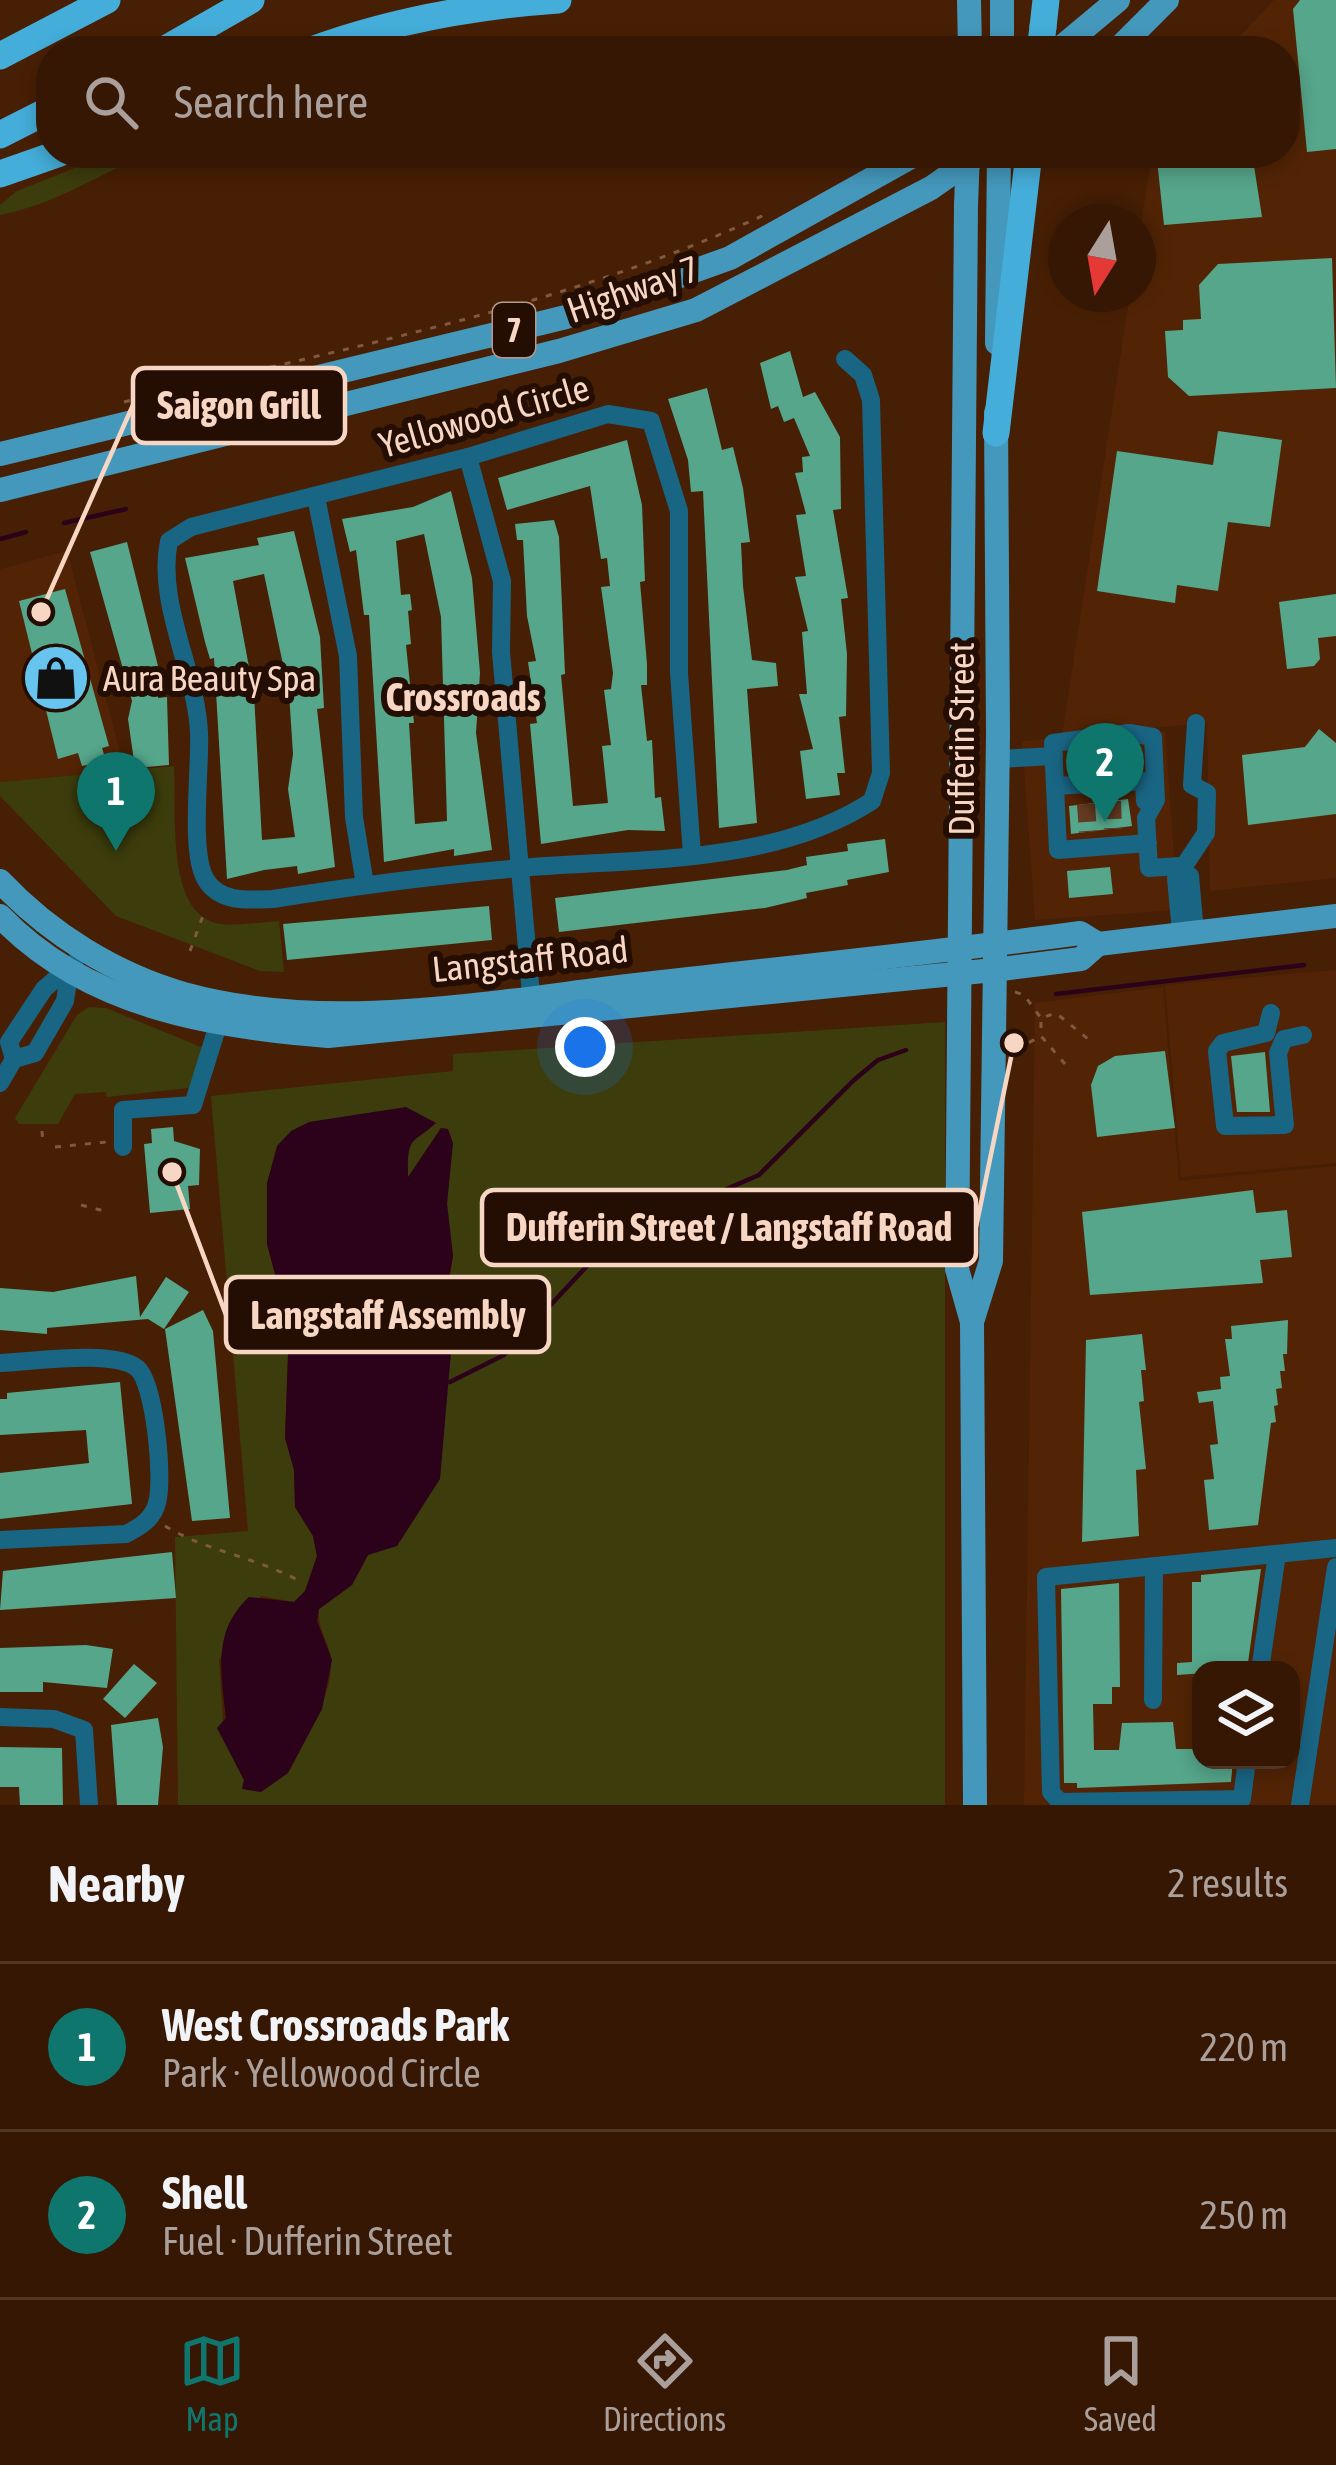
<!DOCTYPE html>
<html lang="en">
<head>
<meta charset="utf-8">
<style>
  body { margin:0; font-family:"Asap Condensed",sans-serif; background:#3d200d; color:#f1f3f6 }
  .controls { position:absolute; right:36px; bottom:36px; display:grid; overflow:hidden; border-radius:24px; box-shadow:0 6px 18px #0003 }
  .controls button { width:108px; height:108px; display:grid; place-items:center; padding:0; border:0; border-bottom:3px solid #4f3625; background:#351703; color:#f1f3f6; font:60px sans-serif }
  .compass { position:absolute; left:1048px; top:204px; width:108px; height:108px; border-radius:50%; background:#351703; box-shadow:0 6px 18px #0003; rotate:191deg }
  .you { position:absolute; left:585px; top:1047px; width:42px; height:42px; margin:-30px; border:9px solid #fff; border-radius:50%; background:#1a73e8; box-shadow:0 0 0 18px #1a73e833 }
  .badge { display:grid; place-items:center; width:78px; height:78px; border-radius:50%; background:#0f766e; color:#fff; font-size:39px; font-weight:700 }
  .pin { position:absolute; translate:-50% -99px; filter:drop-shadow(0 3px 6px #0008) }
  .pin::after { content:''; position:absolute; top:63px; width:42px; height:36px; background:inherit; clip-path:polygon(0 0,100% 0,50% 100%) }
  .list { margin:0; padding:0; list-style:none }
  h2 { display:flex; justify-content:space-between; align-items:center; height:156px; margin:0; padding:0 48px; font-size:51px }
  h2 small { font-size:39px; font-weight:400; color:#aa9f9a }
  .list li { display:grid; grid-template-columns:78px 1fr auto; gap:36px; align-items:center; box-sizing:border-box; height:168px; padding:0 48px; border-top:3px solid #4f3625 }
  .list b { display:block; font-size:45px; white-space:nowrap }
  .list p { margin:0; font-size:39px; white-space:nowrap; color:#aa9f9a }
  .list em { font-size:39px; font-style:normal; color:#aa9f9a }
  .icon { flex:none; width:66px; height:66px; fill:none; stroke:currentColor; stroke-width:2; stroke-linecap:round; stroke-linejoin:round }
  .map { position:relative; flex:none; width:1336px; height:1805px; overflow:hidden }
  .search { position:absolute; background:#351703; box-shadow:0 6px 18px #0003; left:36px; right:36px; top:36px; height:132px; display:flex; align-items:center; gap:30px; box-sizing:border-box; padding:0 42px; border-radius:48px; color:#aa9f9a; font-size:45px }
  .sheet { height:492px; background:#351703 }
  nav { display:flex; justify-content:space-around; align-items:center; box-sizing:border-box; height:168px; border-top:3px solid #4f3625; background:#351703; font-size:33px; color:#aa9f9a }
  nav a { display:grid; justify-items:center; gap:6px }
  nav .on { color:#0f766e }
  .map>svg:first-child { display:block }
</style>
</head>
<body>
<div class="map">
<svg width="1336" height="1805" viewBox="0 0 1336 1805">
  <rect width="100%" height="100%" fill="#471f04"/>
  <g fill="#522405" fill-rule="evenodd">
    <path d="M1274,0H1336V878L1210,891L1207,723L1062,736L1130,294H1138V244L1152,153H1285V51H1226Z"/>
    <path d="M67,551L125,771L0,782V569Z"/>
    <path d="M1165,731L1178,910L1035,920L1022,741Z"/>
    <path d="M1336,970V1163L1181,1177L1165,985Z"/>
    <path d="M1163,987L1179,1181L1336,1166V1805H1024L1035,1003ZM1201,1670H1291V1760H1201Z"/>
  </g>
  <g fill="#3c3c0c" fill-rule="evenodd">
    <path d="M112,153H149C97,175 57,204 0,215V205L17,191Z"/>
    <path d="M174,766C177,810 164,918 222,924C240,926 261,922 279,921L284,972L260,971L116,916L0,796V782Z"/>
    <path d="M89,1007L106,1008L206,1049L189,1088L107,1097L106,1092L75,1094L58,1124H19L15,1118L77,1015Z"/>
    <path d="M945,1022V1805H178L175,1537L248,1531L211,1096L453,1071V1054ZM422,1117L435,1122C411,1133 404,1155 408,1178L441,1128L448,1130L447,1204L453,1256L442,1315L451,1352L444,1413L352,1585L319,1609C316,1629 332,1644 331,1664C331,1702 305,1728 294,1763L244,1780L224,1734L219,1660L261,1596L294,1602L305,1591L317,1556L313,1536L295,1507L294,1469L285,1438L289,1327L267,1244V1183Z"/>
  </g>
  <path fill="#2c011a" d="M406,1107L436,1123C412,1145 407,1134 408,1177L441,1128L448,1129L453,1143L447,1204L453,1256L443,1315L451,1352L440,1479L397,1546L368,1555L352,1585L319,1609L317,1621L332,1660L322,1709L288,1773L261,1792L242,1789L244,1780L217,1728L226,1718C221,1673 212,1631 249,1597L294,1602L305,1591L317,1556L313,1536L295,1507L294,1470L285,1438L289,1327L267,1244V1183L277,1146L291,1131L309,1122Z"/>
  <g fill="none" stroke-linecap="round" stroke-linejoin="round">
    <g stroke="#2c011a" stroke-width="4.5">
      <path d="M64,523L126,509"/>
      <path d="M0,539L26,532"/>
      <path d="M1056,994L1304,965"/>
      <path d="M450,1382L504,1355L613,1238L759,1175L854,1080L878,1060L906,1050"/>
    </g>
  </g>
  <g fill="#55a68b" fill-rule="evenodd">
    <path d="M1300,0H1336V149L1307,152L1293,9Z"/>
    <path d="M1164,153H1252L1262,217L1164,225L1157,160H1164Z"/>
    <path d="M1332,258L1336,388L1189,396L1168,377L1165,331L1183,330V320L1201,319L1199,285L1218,264Z"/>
    <path d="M790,351L803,397L815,392L840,437L841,509L833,510L848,598L841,599L847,654L846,716L839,717L845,773H837L840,795L806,799L800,751L813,749L799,694H807L802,632L808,631L795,577L806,576L796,515L806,514L795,473L803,472L802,457L810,456L794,418L784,422L778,406L771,409L760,363Z"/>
    <path d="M707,388L722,450L733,447L743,488L750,542L741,543L743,586L752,660L776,663L778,686L747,689L757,823L719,828L703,491L691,492L688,460L668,399Z"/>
    <path d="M1218,431L1282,440L1270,527L1228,522L1218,591L1177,585L1175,603L1097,591L1117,451L1213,465Z"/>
    <path d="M627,440L642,505L645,581L640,582L647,664V685H641L647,741L652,740L655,798L661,797L665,831L628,830L541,844L530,724L537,723L528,662L536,661L527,616L523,540H517L515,524L554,520L559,537L565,674L561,675L573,806L608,803L602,746L611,745L604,690L611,689L613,673L601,587L610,586L607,558L601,559L590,486L507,510L498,478Z"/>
    <path d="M451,491L472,578L480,673L476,733L492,850L454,856V849L384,862L369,615H364L356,550L350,552L342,519L413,507ZM424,534L441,617L447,821L415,824L409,723H414L406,645L411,644L408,611L412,610L410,594L401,595L396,541Z"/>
    <path d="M294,531L320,637L324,708L317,709L335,867L298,874L297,866L264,870L227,879L214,658L210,659L205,642L185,558L259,545L257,538ZM264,574L289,693L293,754L288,789L295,837L262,840L254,694L233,581Z"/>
    <path d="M127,542L159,670L158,698L167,697L169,765L135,768L128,719L132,701L90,552Z"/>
    <path d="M65,589L109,746L102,748L106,761L82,766L78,753L58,759L19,601Z"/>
    <path d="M1336,594V636L1318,638L1320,659L1314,666L1287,669L1279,602Z"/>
    <path d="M1319,729L1336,743V814L1248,825L1242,755L1305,747Z"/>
    <path d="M1128,799L1132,826L1071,834L1069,806Z"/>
    <path d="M885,839L889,872L847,880L848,885L806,893L807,898L765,908L559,932L555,898L787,870L807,865L806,857L848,851L847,844Z"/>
    <path d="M1110,867L1113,894L1069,898L1067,871Z"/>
    <path d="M489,906L492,940L287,960L283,924Z"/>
    <path d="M1165,1051L1175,1128L1097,1137L1091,1085L1098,1066L1115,1056Z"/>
    <path d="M1265,1052L1270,1112H1237L1231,1056Z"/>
    <path d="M173,1127L174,1141L200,1149L199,1185L188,1186L190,1209L150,1213L144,1144L152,1143L151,1129Z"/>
    <path d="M1253,1190L1256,1213L1287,1210L1292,1257L1260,1260L1263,1283L1090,1295L1082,1212Z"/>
    <path d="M136,1276L140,1317L166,1277L189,1292L164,1329L148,1319L47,1328V1334L0,1330V1288L53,1292Z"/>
    <path d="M203,1310L213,1331L230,1518L192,1521L165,1329Z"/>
    <path d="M1288,1320L1287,1354H1283L1285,1371H1280L1282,1388L1276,1389L1278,1405L1274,1406L1276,1422L1271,1423L1258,1525L1209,1530L1204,1480L1214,1479L1210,1445L1218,1444L1213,1401L1199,1403L1197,1392L1221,1389L1220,1377L1230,1376L1225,1339H1232L1231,1326Z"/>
    <path d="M1142,1334L1146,1370H1141L1144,1401L1139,1402L1146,1469L1136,1470L1139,1536L1082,1542L1086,1340Z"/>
    <path d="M120,1382L132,1504L0,1519V1473L89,1463L86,1430L0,1435V1399H7V1393Z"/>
    <path d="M172,1552L176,1598L0,1610L3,1571Z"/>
    <path d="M1261,1569L1247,1670L1177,1675V1663L1192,1662V1582H1201V1575Z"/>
    <path d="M1119,1583L1120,1687H1112V1704H1093L1094,1750H1119L1122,1723L1173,1722L1176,1749H1201V1760H1233L1231,1782L1077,1788V1783H1064L1061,1589Z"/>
    <path d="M86,1645L113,1649L107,1688L43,1682V1692H0V1648Z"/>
    <path d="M134,1664L157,1683L125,1718L103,1699Z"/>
    <path d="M158,1718L163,1747L158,1805H117L111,1725Z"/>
    <path d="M0,1747L62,1748L63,1805H20L19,1787H0Z"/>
  </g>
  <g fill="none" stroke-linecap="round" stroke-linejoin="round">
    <g stroke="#623a21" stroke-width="18" stroke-dasharray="18 9" stroke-linecap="butt">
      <path d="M1112,801L1113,829"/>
      <path d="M1086,804L1088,832"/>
    </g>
    <g stroke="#805941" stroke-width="3" stroke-dasharray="6 9" stroke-linecap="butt">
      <path d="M124,402C338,349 563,308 764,215"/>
      <path d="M190,951L204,913"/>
      <path d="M1015,992L1024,995L1041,1018"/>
      <path d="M1016,1050L1039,1037"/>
      <path d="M1065,1064L1041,1036V1018L1056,1013L1088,1039"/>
      <path d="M42,1131L43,1144"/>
      <path d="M55,1147L107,1142"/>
      <path d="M81,1205L108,1212"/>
      <path d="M165,1526C208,1552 257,1557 301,1582"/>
    </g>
    <g stroke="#196584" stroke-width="18">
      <path d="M468,457L502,581L501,652L532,1006"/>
      <path d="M316,497L348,656L354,817L365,885"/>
      <path d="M998,759L1054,756"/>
      <path d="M1055,786L1144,781L1145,801"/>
      <path d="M1148,843L1058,850L1053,743L1129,733L1153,737L1156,800L1146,818L1149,868L1180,866"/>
      <path d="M692,855L679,673V511L651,421L608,414L468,457L191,527L169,541C156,603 196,670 199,732C201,766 189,853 206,880C220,903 249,900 273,899C355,886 438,875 521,868C635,858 772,866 872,801L881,773L871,400L863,375L845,359"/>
      <path d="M1181,870L1190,876L1195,932"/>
      <path d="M1181,933L1176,878L1206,833L1207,793L1192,785L1196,723"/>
      <path d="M1271,1013L1266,1033L1223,1043L1217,1051L1225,1126L1285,1125L1278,1053L1284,1039L1303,1035"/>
      <path d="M14,1059L9,1042L44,989L74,963"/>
      <path d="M0,1083L14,1059L35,1053L65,1001L70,968"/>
      <path d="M123,1147V1110L193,1105L218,1025"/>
      <path d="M0,1363C32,1362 113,1349 137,1368C155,1383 164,1480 157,1503C153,1519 140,1527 126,1534L0,1540"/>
      <path d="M1260,1670L1277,1554"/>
      <path d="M1153,1700L1154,1566"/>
      <path d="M0,1717L54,1719L84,1730L89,1805"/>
      <path d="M1247,1760L1242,1799L1060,1802L1051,1792L1046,1577L1336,1548"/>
      <path d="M1300,1805L1336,1567"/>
    </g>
    <g stroke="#4498bc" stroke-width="24">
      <path d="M969,0L970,51"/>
      <path d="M1002,51V0"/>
      <path d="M1057,51L1118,0"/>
      <path d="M1116,51L1167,0"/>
      <path d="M966,205L957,1269L972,1322L975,1805"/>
      <path d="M997,343L999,153"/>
      <path d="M0,454L566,317L730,258L918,153"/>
      <path d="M0,490L559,351L696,310L931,188L981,153"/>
      <path d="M0,881C49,933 114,974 184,994C329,1034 490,1002 636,985C784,968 932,953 1080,933L1098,944L1336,916"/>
      <path d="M0,916C86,1006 210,1027 328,1036L994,970L1081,959L1098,944"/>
      <path d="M972,1322L991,1261L998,735L996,413"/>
    </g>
    <g stroke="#44add9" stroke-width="27">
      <path d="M1043,27L1046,0"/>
      <path d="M162,51L251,0"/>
      <path d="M309,51C387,22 474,6 558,0"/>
      <path d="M0,56L107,0"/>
      <path d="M0,135L51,109"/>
      <path d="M0,174L60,153"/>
      <path d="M996,433L1029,153"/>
    </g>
    <path stroke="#4498bc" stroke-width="24" d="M966,205L968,153"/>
    <path stroke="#44add9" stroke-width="27" d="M1040,51L1043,27"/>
  </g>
  <defs>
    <g id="shop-disc" transform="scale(3.45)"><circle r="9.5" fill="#66c4ef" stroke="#240d02"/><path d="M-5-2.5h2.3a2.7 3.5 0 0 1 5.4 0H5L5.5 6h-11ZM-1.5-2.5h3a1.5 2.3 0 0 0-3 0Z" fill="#111"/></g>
  </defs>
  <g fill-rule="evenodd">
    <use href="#shop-disc" x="56" y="678"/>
  </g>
  <g text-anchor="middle" stroke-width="12" stroke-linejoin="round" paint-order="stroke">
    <rect fill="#240d02" stroke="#b89a8a" stroke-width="3" x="493" y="303" width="42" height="54" rx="9"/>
    <g font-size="33" font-weight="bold" fill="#f8d6c4">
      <text x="514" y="342">7</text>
    </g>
    <g font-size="36" fill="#f8d6c4" stroke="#240d02">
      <text transform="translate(633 289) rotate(-19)" y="13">Highway 7</text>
      <text transform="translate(484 416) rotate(-16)" y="13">Yellowood Circle</text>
      <text transform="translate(961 739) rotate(-90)" y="13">Dufferin Street</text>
      <text transform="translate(530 959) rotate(-6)" y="13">Langstaff Road</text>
    </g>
    <g font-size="36" fill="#f8d6c4" stroke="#240d02" text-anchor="start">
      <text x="103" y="691">Aura Beauty Spa</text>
    </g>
    <g font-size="39" font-weight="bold" fill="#f8d6c4" stroke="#240d02">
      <text x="463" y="711">Crossroads</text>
    </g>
  </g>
  <path fill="none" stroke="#f8d6c4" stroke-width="4.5" d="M41 612L133 405M1014 1043L976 1227M172 1172L226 1315"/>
  <g fill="#f8d6c4" stroke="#240d02" stroke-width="4.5">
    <circle cx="41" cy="612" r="12"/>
    <circle cx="1014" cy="1043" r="12"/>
    <circle cx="172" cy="1172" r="12"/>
  </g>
  <g fill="#240d02" stroke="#f8d6c4" stroke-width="4.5">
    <rect x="133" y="368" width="212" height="75" rx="12"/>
    <rect x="482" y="1190" width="494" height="75" rx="12"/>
    <rect x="226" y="1277" width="323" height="75" rx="12"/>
  </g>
  <g font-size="39" text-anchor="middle" font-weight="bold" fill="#f8d6c4">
    <text x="239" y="419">Saigon Grill</text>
    <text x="729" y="1241">Dufferin Street / Langstaff Road</text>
    <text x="388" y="1329">Langstaff Assembly</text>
  </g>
</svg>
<div class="controls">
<button><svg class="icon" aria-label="layers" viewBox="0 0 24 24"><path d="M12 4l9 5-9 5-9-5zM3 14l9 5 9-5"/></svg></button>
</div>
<svg class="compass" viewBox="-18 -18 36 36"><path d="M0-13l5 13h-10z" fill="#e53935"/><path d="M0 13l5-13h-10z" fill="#aa9f9a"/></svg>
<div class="you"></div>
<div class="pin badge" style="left:116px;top:851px">1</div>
<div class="pin badge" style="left:1105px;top:822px">2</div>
<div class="search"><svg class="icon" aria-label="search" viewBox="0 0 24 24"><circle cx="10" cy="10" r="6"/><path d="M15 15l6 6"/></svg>Search here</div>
</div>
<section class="sheet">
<h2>Nearby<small>2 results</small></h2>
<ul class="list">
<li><span class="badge">1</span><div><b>West Crossroads Park</b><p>Park · Yellowood Circle</p></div><em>220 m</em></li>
<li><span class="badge">2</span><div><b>Shell</b><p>Fuel · Dufferin Street</p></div><em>250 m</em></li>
</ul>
</section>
<nav>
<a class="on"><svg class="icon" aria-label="map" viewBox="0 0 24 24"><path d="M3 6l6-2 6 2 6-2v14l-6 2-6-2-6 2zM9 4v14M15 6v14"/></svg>Map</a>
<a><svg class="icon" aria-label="directions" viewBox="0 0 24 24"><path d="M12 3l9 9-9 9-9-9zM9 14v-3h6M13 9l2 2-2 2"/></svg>Directions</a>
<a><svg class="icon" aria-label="saved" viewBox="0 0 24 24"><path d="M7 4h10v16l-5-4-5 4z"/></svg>Saved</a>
</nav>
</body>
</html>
